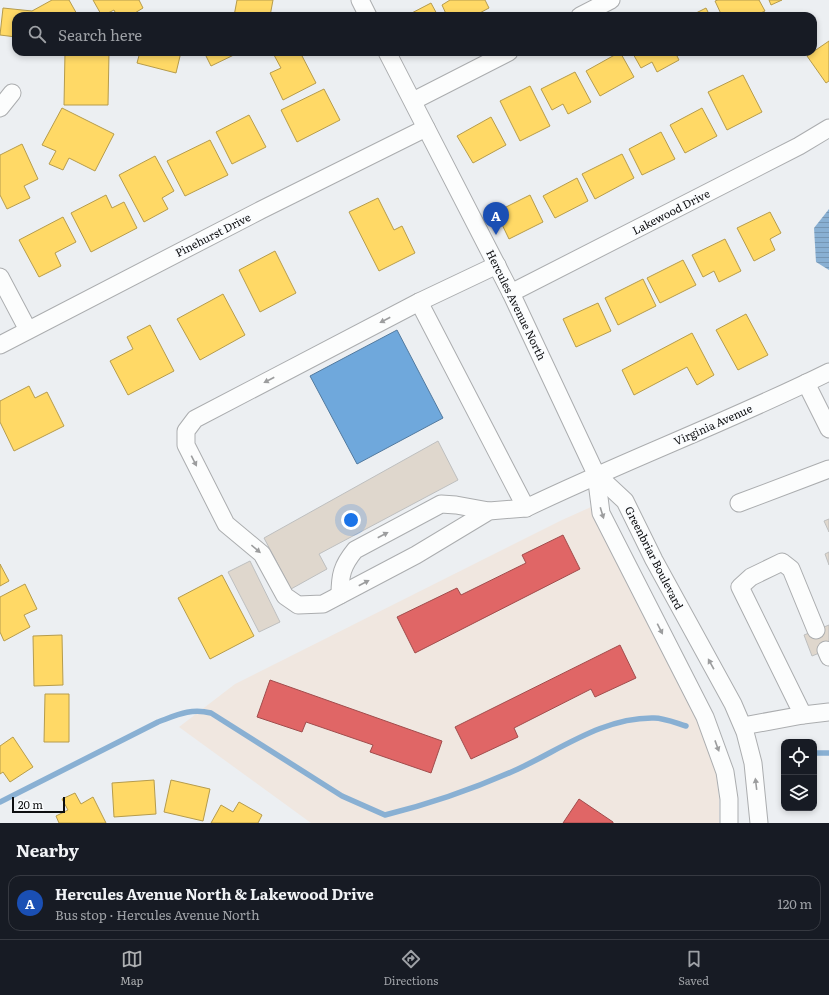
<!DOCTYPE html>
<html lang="en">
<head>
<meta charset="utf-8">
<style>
  body { margin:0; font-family:Literata,serif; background:#242831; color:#f1f3f6 }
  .controls { position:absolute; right:12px; bottom:12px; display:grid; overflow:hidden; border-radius:8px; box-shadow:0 2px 6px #0003 }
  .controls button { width:36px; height:36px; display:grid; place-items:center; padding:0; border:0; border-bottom:1px solid #363941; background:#171b24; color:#f1f3f6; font:20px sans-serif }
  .scale { position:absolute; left:12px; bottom:10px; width:53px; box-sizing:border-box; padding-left:4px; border:2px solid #0d0e10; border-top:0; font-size:11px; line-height:14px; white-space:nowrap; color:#0d0e10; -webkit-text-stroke:3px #fafcfe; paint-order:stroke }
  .you { position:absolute; left:351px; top:520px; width:14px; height:14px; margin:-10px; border:3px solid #fff; border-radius:50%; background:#1a73e8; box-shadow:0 0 0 6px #1a73e833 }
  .badge { display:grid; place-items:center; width:26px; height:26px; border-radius:50%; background:#aeb0b2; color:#fff; font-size:13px; font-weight:700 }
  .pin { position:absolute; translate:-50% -33px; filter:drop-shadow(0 1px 2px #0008) }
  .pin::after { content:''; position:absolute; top:21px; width:14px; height:12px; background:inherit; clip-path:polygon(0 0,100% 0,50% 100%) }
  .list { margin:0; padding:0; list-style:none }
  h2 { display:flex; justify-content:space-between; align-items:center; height:52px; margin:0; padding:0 16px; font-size:17px }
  h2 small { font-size:13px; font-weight:400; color:#9ea1a6 }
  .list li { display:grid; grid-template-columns:26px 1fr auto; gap:12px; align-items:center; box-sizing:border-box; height:56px; margin:0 8px 8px; padding:0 8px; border:1px solid #363941; border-radius:12px }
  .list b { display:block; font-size:15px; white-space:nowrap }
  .list p { margin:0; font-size:13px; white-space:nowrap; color:#9ea1a6 }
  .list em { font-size:13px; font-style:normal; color:#9ea1a6 }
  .icon { flex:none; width:22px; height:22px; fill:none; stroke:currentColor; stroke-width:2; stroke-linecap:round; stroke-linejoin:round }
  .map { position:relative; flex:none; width:829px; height:823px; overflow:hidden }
  .search { position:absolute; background:#171b24; box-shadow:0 2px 6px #0003; left:12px; right:12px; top:12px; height:44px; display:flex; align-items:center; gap:10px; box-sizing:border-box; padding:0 14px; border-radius:12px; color:#9ea1a6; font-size:15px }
  .sheet { height:116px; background:#171b24 }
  nav { display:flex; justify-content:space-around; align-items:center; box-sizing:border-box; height:56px; border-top:1px solid #363941; background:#171b24; font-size:11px; color:#9ea1a6 }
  nav a { display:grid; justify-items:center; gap:2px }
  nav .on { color:#aeb0b2 }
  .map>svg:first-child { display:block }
</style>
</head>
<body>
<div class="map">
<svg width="829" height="823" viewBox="0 0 829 823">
  <defs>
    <pattern id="water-rules" width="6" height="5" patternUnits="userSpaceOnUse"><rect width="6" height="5" fill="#89b0d3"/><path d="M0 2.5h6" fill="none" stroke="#7596b4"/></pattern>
  </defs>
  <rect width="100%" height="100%" fill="#eceff2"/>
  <path fill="#f0e7e0" d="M591,507L593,517L697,720L708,748L716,773L719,798V823H311L179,727L235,684L562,520Z"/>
  <path fill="url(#water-rules)" d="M829,209V270L816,262L814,228Z"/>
  <g fill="#ffd966" stroke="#b69c4c">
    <path d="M52,0H69L78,16H16V37L0,35L3,8L32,11Z"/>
    <path d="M93,0H139L143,8L130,16H117L114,10L102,16Z"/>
    <path d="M237,0H273L270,16H234Z"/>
    <path d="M450,0H485L489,8L474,16H447L442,5Z"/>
    <path d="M718,0H759L765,11L754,16H722L715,1Z"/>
    <path d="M769,0H782L771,5Z"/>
    <path d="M431,3L438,16H406Z"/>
    <path d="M706,8L710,16H690Z"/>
    <path d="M829,41V81L826,83L807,56Z"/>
    <path d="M65,52H109L108,105H64Z"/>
    <path d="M140,52H181L176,73L137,63Z"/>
    <path d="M204,52H240L211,66Z"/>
    <path d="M279,52H300L316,83L283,100L270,73L281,68L274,55Z"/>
    <path d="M620,52L634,77L600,96L586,71Z"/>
    <path d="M632,52H675L679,60L657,72L652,62L641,68Z"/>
    <path d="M575,72L591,102L568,114L563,104L552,110L541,89Z"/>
    <path d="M743,75L762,112L727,130L708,92Z"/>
    <path d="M530,86L550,126L520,141L500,101Z"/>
    <path d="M324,89L340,120L297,142L281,110Z"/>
    <path d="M62,108L114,134L95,171L69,158L63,170L49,164L56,151L42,145Z"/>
    <path d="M702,108L717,136L685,153L670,125Z"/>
    <path d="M249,115L266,147L232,164L216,132Z"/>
    <path d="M491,117L506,145L473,163L457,136Z"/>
    <path d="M661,132L675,159L642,175L629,149Z"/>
    <path d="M210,140L228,175L185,196L167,161Z"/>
    <path d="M22,144L38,179L24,186L30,198L7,209L0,195V155Z"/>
    <path d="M622,154L634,178L595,199L582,174Z"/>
    <path d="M155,156L174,191L162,198L168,209L144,222L119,175Z"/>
    <path d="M577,178L588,201L555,218L543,196Z"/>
    <path d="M106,195L112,208L124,202L137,228L91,252L71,213Z"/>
    <path d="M530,195L543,222L509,239L496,212Z"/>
    <path d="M378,198L394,230L402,226L415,253L379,271L349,212Z"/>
    <path d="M770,212L781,233L770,239L775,250L754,261L737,228Z"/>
    <path d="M63,217L76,242L55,253L61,266L39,277L19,240Z"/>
    <path d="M725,239L741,271L719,282L714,271L703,277L692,255Z"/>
    <path d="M275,251L296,293L260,312L239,270Z"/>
    <path d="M683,260L696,285L660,303L647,278Z"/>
    <path d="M643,279L656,306L618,325L605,298Z"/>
    <path d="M223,294L245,335L200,360L177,319Z"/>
    <path d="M598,303L611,331L576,347L563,319Z"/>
    <path d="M746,314L768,355L738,370L716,330Z"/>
    <path d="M150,325L174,371L128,395L110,361L133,349L127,337Z"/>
    <path d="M692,333L714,375L697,385L687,367L634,395L622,370Z"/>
    <path d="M29,386L35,398L47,392L64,426L14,451L0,422V401Z"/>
    <path d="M0,564L9,581L0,586Z"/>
    <path d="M222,575L254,636L210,659L178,598Z"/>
    <path d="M25,584L37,609L24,615L30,627L4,641L0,632V597Z"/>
    <path d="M62,635L63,685L34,686L33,636Z"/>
    <path d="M45,694H69V742H44Z"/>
    <path d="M13,737L33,767L10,782L3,772L0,774V746Z"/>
    <path d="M154,780L156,814L114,817L112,783Z"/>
    <path d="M171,780L210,789L203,821L164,812Z"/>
    <path d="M75,793L81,804L93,797L106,823H59L56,816L68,810L62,799Z"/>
    <path d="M239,802L262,815L258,823H211L221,805L233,812Z"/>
  </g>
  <g fill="#e06666" stroke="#a14c4c">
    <path d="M563,535L580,569L415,653L397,617L457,588L461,595L526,563L522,555Z"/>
    <path d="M620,645L636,678L595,697L591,689L514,728L518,737L471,759L455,727Z"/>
    <path d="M270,680L442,741L431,773L370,752L373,745L306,722L302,732L257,717Z"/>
    <path d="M579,799L613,822V823H563Z"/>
  </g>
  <path fill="#6fa8dc" stroke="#527a9f" d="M397,330L443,418L357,464L310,376Z"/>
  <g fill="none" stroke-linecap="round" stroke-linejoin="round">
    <g stroke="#89b0d3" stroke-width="5.5">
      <path d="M814,753H829"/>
      <path d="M0,802L158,722C177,715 190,708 211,713L342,796L385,815C430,804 476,788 518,769C561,749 604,717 654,718C664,718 676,723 686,726"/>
    </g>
  </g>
  <g fill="#dfd7cd" stroke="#bebfbf">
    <path d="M438,441L458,480L319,554L327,569L291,589L264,538Z"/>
    <path d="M829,519V532L824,521Z"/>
    <path d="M829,552V565L825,554Z"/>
    <path d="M250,561L280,622L259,632L228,572Z"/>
    <path d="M829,625V649L812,656L804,635Z"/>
  </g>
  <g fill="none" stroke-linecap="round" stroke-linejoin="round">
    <g stroke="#abadaf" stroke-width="19">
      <g id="minor">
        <path d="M360,0L368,16"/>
        <path d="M580,16L611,0"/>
        <path d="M387,52L511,293L596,474L601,513L705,717L725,772L729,799V823"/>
        <path d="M413,101L509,52"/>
        <path d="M0,108L12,93"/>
        <path d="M497,265L419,302L195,419L186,431V445L226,524L262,554L285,596L298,605L323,604L416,555L489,511L526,508"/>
        <path d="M0,277L28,330"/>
        <path d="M511,293L799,146L829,128"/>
        <path d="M419,302L526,508C626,460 730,421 829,372"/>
        <path d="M0,345L261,210L426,128"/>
        <path d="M806,383L829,429"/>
        <path d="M596,474L625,501L654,560L733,704L745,732L753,763L759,823"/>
        <path d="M739,503L829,469"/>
        <path d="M340,595C340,575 342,566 355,550L441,504L456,505L489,511"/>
        <path d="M826,650L829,657"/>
        <path d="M803,715L829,712"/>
        <path d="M743,726L803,715L740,587L751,577L782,562L791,569L816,630"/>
      </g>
    </g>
    <use href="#minor" stroke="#fcfdfd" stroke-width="17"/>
  </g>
  <defs><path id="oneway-solid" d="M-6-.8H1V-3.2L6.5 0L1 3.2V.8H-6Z"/></defs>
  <g fill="#9c9d9e">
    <use href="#oneway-solid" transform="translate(385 320) rotate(152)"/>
    <use href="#oneway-solid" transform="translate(269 380) rotate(152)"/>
    <use href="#oneway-solid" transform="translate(194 461) rotate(63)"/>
    <use href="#oneway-solid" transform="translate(602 513) rotate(73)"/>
    <use href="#oneway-solid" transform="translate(383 535) rotate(-28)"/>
    <use href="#oneway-solid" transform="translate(256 549) rotate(40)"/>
    <use href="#oneway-solid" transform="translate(364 583) rotate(-28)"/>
    <use href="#oneway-solid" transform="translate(660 629) rotate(63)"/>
    <use href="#oneway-solid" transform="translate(711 664) rotate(-119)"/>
    <use href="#oneway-solid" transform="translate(717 746) rotate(70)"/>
    <use href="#oneway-solid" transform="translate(756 784) rotate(-97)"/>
  </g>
  <g text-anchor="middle" stroke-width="4" stroke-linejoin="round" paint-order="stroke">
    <g font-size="11" fill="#0d0e10" stroke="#fafcfe">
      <text transform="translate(671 212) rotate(-27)" y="4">Lakewood Drive</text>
      <text transform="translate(213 235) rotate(-27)" y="4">Pinehurst Drive</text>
      <text transform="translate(516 305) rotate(64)" y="4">Hercules Avenue North</text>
      <text transform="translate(713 425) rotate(-24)" y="4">Virginia Avenue</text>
      <text transform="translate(654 558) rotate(63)" y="4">Greenbriar Boulevard</text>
    </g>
  </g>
</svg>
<div class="controls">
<button><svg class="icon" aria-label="locate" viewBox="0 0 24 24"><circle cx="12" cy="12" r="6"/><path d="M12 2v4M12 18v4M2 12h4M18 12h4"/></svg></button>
<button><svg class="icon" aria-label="layers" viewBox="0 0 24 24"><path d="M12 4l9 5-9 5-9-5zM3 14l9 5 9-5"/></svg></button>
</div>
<div class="scale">20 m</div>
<div class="you"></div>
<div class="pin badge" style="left:496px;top:235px;background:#1a4fb4">A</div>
<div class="search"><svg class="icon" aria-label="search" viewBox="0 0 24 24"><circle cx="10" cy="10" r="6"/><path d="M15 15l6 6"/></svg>Search here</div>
</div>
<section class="sheet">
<h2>Nearby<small></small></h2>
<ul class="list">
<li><span class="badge" style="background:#1a4fb4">A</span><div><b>Hercules Avenue North &amp; Lakewood Drive</b><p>Bus stop · Hercules Avenue North</p></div><em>120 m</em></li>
</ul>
</section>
<nav>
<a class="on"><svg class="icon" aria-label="map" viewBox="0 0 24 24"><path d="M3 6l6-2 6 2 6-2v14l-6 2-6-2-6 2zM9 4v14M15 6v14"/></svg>Map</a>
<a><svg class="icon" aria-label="directions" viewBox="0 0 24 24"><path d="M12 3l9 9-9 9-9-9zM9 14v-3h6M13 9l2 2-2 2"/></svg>Directions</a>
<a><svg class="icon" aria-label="saved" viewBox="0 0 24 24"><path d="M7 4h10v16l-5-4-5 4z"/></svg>Saved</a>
</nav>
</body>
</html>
